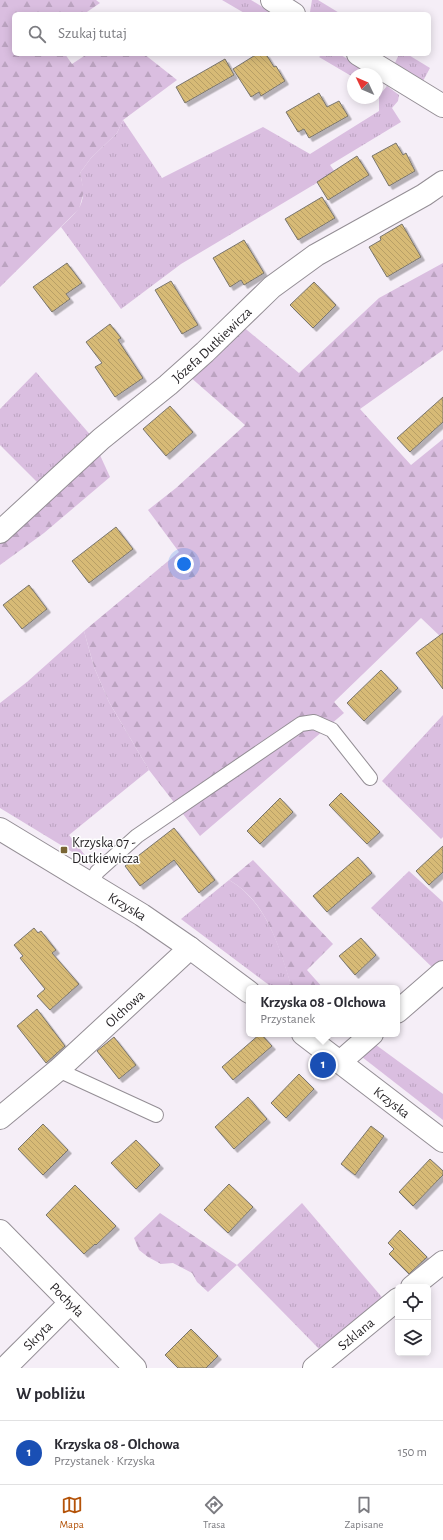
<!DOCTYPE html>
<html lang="pl">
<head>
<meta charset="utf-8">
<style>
  body { margin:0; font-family:"Alegreya Sans",sans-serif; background:#f7f7f7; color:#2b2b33 }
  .controls { position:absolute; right:12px; bottom:12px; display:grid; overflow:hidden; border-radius:6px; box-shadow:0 2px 10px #0003 }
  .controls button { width:36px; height:36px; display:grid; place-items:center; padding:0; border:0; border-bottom:1px solid #e1e1e2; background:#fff; color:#2b2b33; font:20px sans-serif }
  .compass { position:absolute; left:347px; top:68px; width:36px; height:36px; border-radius:50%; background:#fff; box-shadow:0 2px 10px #0003; rotate:314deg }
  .you { position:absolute; left:184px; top:564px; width:14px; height:14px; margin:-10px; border:3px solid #fff; border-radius:50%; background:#1a73e8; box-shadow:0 0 0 6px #1a73e833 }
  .badge { display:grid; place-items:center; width:26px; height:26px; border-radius:50%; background:#b45309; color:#fff; font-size:13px; font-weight:700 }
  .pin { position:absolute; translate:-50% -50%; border:2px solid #fff; box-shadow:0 1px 4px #0006 }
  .popup { position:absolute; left:246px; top:985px; width:154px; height:52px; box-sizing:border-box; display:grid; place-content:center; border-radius:6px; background:#fff; filter:drop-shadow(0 1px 3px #0005); font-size:13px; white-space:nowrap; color:#7c7c81 }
  .popup b { font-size:15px; color:#2b2b33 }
  .popup::after { content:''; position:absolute; left:50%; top:100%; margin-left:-8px; border:8px solid transparent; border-top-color:#fff }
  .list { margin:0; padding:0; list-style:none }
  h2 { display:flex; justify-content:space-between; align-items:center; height:52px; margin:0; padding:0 16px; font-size:17px }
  h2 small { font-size:13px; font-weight:400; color:#7c7c81 }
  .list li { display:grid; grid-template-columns:26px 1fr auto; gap:12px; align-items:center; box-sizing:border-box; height:64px; padding:0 16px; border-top:1px solid #e1e1e2 }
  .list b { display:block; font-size:15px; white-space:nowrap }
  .list p { margin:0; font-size:13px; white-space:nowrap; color:#7c7c81 }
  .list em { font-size:13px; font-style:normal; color:#7c7c81 }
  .icon { flex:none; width:22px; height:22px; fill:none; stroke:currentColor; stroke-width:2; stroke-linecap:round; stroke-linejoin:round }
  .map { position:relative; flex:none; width:443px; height:1368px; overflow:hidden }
  .search { position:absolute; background:#fff; box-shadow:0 2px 10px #0003; left:12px; right:12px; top:12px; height:44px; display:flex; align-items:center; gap:10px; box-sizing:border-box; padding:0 14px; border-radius:6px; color:#7c7c81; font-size:15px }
  .sheet { height:116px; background:#fff }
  nav { display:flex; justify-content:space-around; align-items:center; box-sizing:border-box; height:56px; border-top:1px solid #e1e1e2; background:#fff; font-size:11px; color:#7c7c81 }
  nav a { display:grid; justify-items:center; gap:2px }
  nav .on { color:#b45309 }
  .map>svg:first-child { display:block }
</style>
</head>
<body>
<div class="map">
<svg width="443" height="1368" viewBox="0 0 443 1368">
  <defs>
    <pattern id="grass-tufts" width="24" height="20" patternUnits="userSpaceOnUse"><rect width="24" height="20" fill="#dabee0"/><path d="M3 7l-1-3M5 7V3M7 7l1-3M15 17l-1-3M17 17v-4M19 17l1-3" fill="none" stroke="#bba3c0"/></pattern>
    <pattern id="forest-firs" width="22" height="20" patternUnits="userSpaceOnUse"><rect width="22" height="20" fill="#dabee0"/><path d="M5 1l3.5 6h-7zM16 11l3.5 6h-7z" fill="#bba3c0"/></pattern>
    <pattern id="building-back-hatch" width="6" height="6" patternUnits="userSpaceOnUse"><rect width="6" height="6" fill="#d7ba76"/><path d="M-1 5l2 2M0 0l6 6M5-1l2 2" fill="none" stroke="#b89f66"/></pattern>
    <filter id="shadow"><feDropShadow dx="3.5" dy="3.5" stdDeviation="0" flood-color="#0004"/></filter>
  </defs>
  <rect width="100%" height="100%" fill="#f5eef7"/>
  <g fill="url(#grass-tufts)">
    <path d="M222,0H251L274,14H246Z"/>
    <path d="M312,0H318L341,14H313L310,12Z"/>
    <path d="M323,54H339L367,70L365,74H353V77L319,57Z"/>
    <path d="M399,54H407L430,68L423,81L395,63Z"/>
    <path d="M387,86L399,95L398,101L392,108L401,122L330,165L335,172L181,264L121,309L61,227C82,207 87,203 80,173L91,158L117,133L123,120L162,178L263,127L310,154L379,111V92H382Z"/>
    <path d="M36,372L93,438L41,486L0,445V409Z"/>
    <path d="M84,631L94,667L109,702L149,770L69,835L92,864L0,808V703L27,682Z"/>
    <path d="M443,715V837L441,839L382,781Z"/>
    <path d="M409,871L443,902V966L437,972L371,908Z"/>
    <path d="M229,880C267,902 280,948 292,988H273L181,919Z"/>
    <path d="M372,1042L443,1094V1120L362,1057L365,1050Z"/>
    <path d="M302,1203L386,1302L323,1353L237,1265Z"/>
  </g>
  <g fill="url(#forest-firs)">
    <path d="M0,0H96L100,3L84,14H14V54H65L72,64L87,54H144L177,80L123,120L117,133L91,158L80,173L84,191L79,209L0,287Z"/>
    <path d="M443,263V350L360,409L411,465L443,439V639L421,618L334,702L344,713L200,836L149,770L109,702L94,667L84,631L179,552L148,510L176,488L245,425L189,376L241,325L299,373L379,298Z"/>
    <path d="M99,453L110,477L44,533L0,565V544Z"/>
    <path d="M253,860L333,944L307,970L323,988H292C279,948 268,902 229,880Z"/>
    <path d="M160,1213L237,1265L208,1292L197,1282L192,1273L173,1263L161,1264L148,1257L139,1250L134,1238Z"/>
  </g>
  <g fill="url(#building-back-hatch)" stroke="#79756d" filter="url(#shadow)">
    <path d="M257,54H266L274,67L276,66L285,81L261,96L259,92L251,97L233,69Z"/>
    <path d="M225,59L234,75L185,103L176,87Z"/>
    <path d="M319,93L327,107L339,101L348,116L309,138L304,129L298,132L286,112Z"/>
    <path d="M396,143L403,155L406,153L415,171L389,186L372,156Z"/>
    <path d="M357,156L369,175L328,200L317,182Z"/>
    <path d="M322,197L335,218L298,240L285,219Z"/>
    <path d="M402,224L421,257L387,277L369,247L381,240L380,237Z"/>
    <path d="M244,240L264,273L244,285L241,280L230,287L213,258Z"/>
    <path d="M67,263L82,283L66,294L70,299L52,312L33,287Z"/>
    <path d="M171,281L198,325L182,334L155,290Z"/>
    <path d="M314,282L336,305L313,328L290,305Z"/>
    <path d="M110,324L121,338L118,340L143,378L115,397L95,367L102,363L86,342Z"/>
    <path d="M443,397V422L410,452L397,438Z"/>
    <path d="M170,406L193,432L166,456L143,429Z"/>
    <path d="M116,527L133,549L89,583L72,561Z"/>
    <path d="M29,585L47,609L22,629L3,605Z"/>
    <path d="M443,633V689L416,653Z"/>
    <path d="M381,670L398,688L364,721L347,703Z"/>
    <path d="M341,793L380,832L367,844L329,805Z"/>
    <path d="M280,798L293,812L260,844L247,831Z"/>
    <path d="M174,828L215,880L199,893L174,860L140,886L125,866Z"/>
    <path d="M443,846V872L429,885L416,871Z"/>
    <path d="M358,857L372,873L327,912L313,896Z"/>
    <path d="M34,928L38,933L41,931L56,950L52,953L79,984L50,1010L37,996L45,989L20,958L23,956L14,945Z"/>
    <path d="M361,938L376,955L355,975L339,956Z"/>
    <path d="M37,1009L65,1046L46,1063L17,1026Z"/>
    <path d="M260,1034H261L272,1046L233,1080L222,1067Z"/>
    <path d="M114,1037L136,1065L119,1079L97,1051Z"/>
    <path d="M299,1074L314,1089L286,1118L271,1103Z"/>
    <path d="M248,1097L267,1119L234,1149L215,1127Z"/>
    <path d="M43,1124L68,1150L43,1175L18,1149Z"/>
    <path d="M371,1126L384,1136L355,1175L341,1164Z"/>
    <path d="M136,1140L160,1165L136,1189L111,1163Z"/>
    <path d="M430,1159L443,1171V1175L413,1206L399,1192Z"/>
    <path d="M229,1184L253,1207L228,1233L204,1210Z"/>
    <path d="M75,1185L116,1226L96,1245L95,1244L84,1254L46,1215Z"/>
    <path d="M400,1230L427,1257L409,1274L389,1254L394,1249L388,1243Z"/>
    <path d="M191,1329L218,1356L206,1368H178L165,1355Z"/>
  </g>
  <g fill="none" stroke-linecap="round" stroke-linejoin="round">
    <g stroke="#948e95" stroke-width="16">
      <g id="service">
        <path d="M91,884L97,872L137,836L301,724L314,722L332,730L370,778"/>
        <path d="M58,1070L156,1115"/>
      </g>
    </g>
    <g stroke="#948e95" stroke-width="24">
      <g id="minor">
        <path d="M272,0L294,14"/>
        <path d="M358,54L443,106"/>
        <path id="s1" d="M0,532L101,439L168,385L205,352L272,287L316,255L424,195L443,182"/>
        <path d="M397,1012L443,972"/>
        <path d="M340,1062L372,1034"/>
        <path id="s2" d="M0,1118L58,1070L190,948"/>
        <path id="s3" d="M0,1231L135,1368"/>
        <path d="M412,1287L443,1262"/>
        <path id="s4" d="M5,1368L70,1303"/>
        <path id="s5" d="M314,1368L398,1299"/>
      </g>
    </g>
    <g stroke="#948e95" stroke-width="24">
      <g id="tertiary">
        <path id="s6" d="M0,829L142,915L190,948L249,992"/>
        <path id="s7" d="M303,1034L443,1141"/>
      </g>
    </g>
    <use href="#service" stroke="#fff" stroke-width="14"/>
    <use href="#minor" stroke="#fff" stroke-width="22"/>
    <use href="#tertiary" stroke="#fff" stroke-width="22"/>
  </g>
  <rect fill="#796534" stroke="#fefefe" stroke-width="1.5" x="60" y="846" width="8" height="8" rx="2"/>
  <g text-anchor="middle" stroke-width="3" stroke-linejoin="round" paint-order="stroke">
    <g font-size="14" fill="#221f22" stroke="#fefefe">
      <text dy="5" stroke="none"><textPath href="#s1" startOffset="283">Józefa Dutkiewicza</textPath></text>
      <text dy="5" stroke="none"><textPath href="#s6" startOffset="149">Krzyska</textPath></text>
      <text dy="5" stroke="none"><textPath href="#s2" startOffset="166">Olchowa</textPath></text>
      <text dy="5" stroke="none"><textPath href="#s7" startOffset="112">Krzyska</textPath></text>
      <text dy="5" stroke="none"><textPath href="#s3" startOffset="96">Pochyła</textPath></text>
      <text dy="5" stroke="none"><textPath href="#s5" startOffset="54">Szklana</textPath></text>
      <text dy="5" stroke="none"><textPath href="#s4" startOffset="46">Skryta</textPath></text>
    </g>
    <g font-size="14" fill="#221f22" stroke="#fefefe" text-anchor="start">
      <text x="72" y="847">Krzyska 07 -<tspan x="72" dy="16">Dutkiewicza</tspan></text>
    </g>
  </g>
</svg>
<div class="controls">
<button><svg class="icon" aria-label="locate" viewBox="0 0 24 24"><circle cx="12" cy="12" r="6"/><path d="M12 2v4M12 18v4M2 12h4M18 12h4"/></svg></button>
<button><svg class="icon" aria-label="layers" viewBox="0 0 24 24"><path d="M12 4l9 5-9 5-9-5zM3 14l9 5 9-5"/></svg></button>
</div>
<svg class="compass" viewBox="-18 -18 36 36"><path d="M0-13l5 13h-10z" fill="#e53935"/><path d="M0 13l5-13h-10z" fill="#7c7c81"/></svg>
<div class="you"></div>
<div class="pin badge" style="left:323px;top:1065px;background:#1a4fb4">1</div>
<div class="popup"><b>Krzyska 08 - Olchowa</b>Przystanek</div>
<div class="search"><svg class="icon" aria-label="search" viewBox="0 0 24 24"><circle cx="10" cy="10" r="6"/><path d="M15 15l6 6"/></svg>Szukaj tutaj</div>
</div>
<section class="sheet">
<h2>W pobliżu<small></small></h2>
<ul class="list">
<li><span class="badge" style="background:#1a4fb4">1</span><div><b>Krzyska 08 - Olchowa</b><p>Przystanek · Krzyska</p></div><em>150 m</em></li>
</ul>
</section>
<nav>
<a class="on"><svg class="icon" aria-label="map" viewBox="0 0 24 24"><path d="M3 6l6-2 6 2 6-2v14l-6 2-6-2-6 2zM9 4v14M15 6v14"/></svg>Mapa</a>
<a><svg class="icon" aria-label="directions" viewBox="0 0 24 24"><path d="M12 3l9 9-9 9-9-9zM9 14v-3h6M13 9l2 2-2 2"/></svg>Trasa</a>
<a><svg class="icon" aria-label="saved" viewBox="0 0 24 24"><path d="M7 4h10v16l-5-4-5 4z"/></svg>Zapisane</a>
</nav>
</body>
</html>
